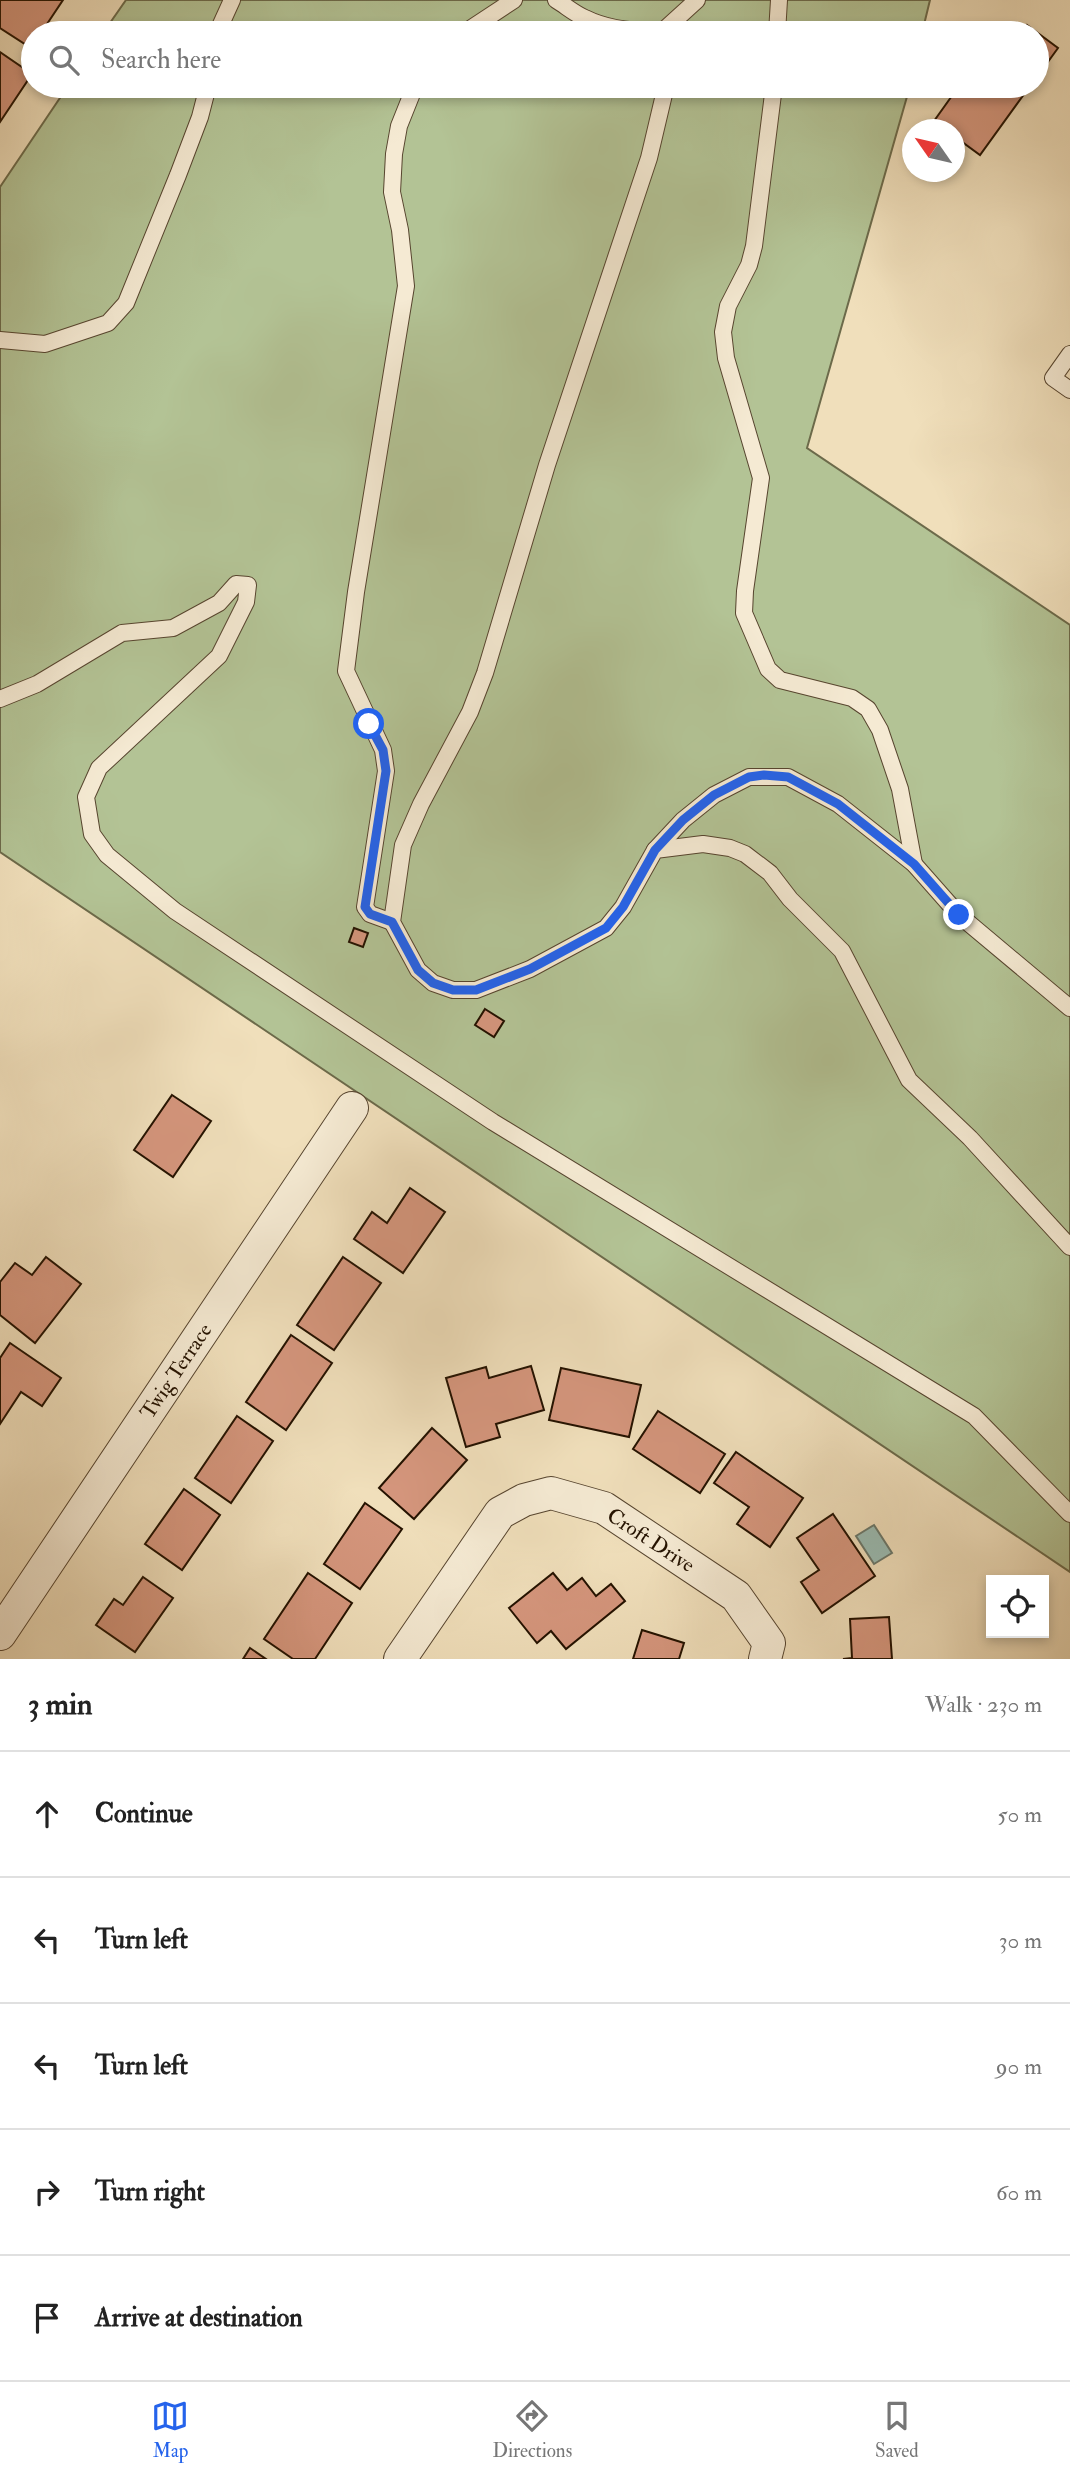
<!DOCTYPE html>
<html lang="en">
<head>
<meta charset="utf-8">
<style>
  body { margin:0; font-family:"IM FELL Double Pica",serif; background:#f6f6f6; color:#222 }
  .controls { position:absolute; right:21px; bottom:21px; display:grid; overflow:hidden; border-radius:0px; box-shadow:0 4px 10px #0003 }
  .controls button { width:63px; height:63px; display:grid; place-items:center; padding:0; border:0; border-bottom:2px solid #e0e0e0; background:#fff; color:#222; font:35px sans-serif }
  .compass { position:absolute; left:902px; top:119px; width:63px; height:63px; border-radius:50%; background:#fff; box-shadow:0 4px 10px #0003; rotate:304deg }
  .stop { position:absolute; width:21px; height:21px; margin:-16px; border:5px solid #2563eb; border-radius:50%; background:#fff }
  .stop.end { background:#2563eb; border-color:#fff; box-shadow:0 2px 7px #0008 }
  .list { margin:0; padding:0; list-style:none }
  h2 { display:flex; justify-content:space-between; align-items:center; height:91px; margin:0; padding:0 28px; font-size:30px }
  h2 small { font-size:23px; font-weight:400; color:#767676 }
  .list li { display:grid; grid-template-columns:46px 1fr auto; gap:21px; align-items:center; box-sizing:border-box; height:126px; padding:0 28px; border-top:2px solid #e0e0e0 }
  .list b { display:block; font-size:26px; white-space:nowrap }
  .list em { font-size:23px; font-style:normal; color:#767676 }
  .icon { flex:none; width:38px; height:38px; fill:none; stroke:currentColor; stroke-width:2; stroke-linecap:round; stroke-linejoin:round }
  .map { position:relative; flex:none; width:1070px; height:1659px; overflow:hidden }
  .search { position:absolute; background:#fff; box-shadow:0 4px 10px #0003; left:21px; right:21px; top:21px; height:77px; display:flex; align-items:center; gap:18px; box-sizing:border-box; padding:0 24px; border-radius:38px; color:#767676; font-size:26px }
  .sheet { height:721px; background:#fff }
  nav { display:flex; justify-content:space-around; align-items:center; box-sizing:border-box; height:98px; border-top:2px solid #e0e0e0; background:#fff; font-size:19px; color:#767676 }
  nav a { display:grid; justify-items:center; gap:4px }
  nav .on { color:#2563eb }
  .map>svg:first-child { display:block }
</style>
</head>
<body>
<div class="map">
<svg width="1070" height="1659" viewBox="0 0 1070 1659">
  <rect width="100%" height="100%" fill="#f0dfbb"/>
  <filter id="stains"><feTurbulence type="fractalNoise" baseFrequency=".00286" numOctaves="4"/><feColorMatrix values="0 0 0 0 .2 0 0 0 0 .09 0 0 0 0 .02 0 0 0 .5 -.17"/></filter>
  <radialGradient id="worn" r=".72"><stop offset=".6" stop-color="#630" stop-opacity="0"/><stop offset="1" stop-color="#630" stop-opacity=".3"/></radialGradient>
  <g fill="#b3c395" stroke="#6c6a4a" stroke-width="2">
    <path d="M126,0H930L922,33H103Z"/>
    <path d="M68,86H910L807,448L1070,625V1572L0,852V187Z"/>
  </g>
  <path fill="#9abcb3" stroke="#6b786b" stroke-width="2" d="M874,1525L892,1553L874,1564L856,1536Z"/>
  <g fill="#d5967d" stroke="#241200" stroke-width="2">
    <path d="M0,0H63L41,33H33L31,48L0,28Z"/>
    <path d="M1027,25L1058,48L1037,77V33H1021Z"/>
    <path d="M0,52L32,74L0,122Z"/>
    <path d="M959,86H1030L980,155L954,136V130H945L934,121Z"/>
    <path d="M354,928L368,933L363,947L349,942Z"/>
    <path d="M485,1009L504,1021L494,1037L475,1025Z"/>
    <path d="M172,1095L211,1121L173,1177L134,1150Z"/>
    <path d="M410,1188L445,1212L403,1273L354,1239L372,1212L387,1223Z"/>
    <path d="M46,1257L81,1284L35,1343L0,1315V1282L15,1263L32,1275Z"/>
    <path d="M343,1257L381,1283L334,1350L297,1325Z"/>
    <path d="M291,1335L332,1363L286,1430L246,1402Z"/>
    <path d="M10,1343L61,1378L42,1406L21,1392L0,1424V1358Z"/>
    <path d="M531,1366L544,1410L496,1424L500,1437L466,1447L446,1378L486,1367L489,1378Z"/>
    <path d="M561,1368L641,1385L629,1437L549,1420Z"/>
    <path d="M658,1411L725,1454L700,1493L633,1449Z"/>
    <path d="M237,1416L273,1441L231,1503L195,1478Z"/>
    <path d="M432,1428L467,1460L414,1519L379,1488Z"/>
    <path d="M736,1452L803,1498L770,1547L737,1524L749,1507L714,1483Z"/>
    <path d="M184,1489L220,1515L182,1570L145,1544Z"/>
    <path d="M365,1503L402,1529L360,1589L324,1564Z"/>
    <path d="M833,1514L875,1576L822,1613L801,1582L819,1570L797,1538Z"/>
    <path d="M308,1573L352,1603L315,1659H293L264,1639Z"/>
    <path d="M553,1573L567,1590L582,1578L596,1596L611,1584L625,1601L566,1649L551,1631L537,1643L509,1608Z"/>
    <path d="M143,1577L173,1598L135,1652L96,1625L114,1599L123,1605Z"/>
    <path d="M889,1617L892,1659H843L852,1658L850,1619Z"/>
    <path d="M642,1630L684,1643L679,1659H633Z"/>
    <path d="M250,1648L266,1659H243Z"/>
  </g>
  <g fill="none" stroke-linecap="round" stroke-linejoin="round">
    <g stroke="#57452f" stroke-width="18">
      <g id="service">
        <path d="M556,0C566,6 575,14 585,18C609,30 637,32 663,31L697,0"/>
        <path d="M217,33L232,0"/>
        <path d="M464,33L514,0"/>
        <path d="M777,33L779,0"/>
        <path d="M666,86L649,158L547,465L485,673L470,712L421,804L403,845L392,922L418,970L433,983L453,990H476L530,969L606,928L623,907L655,850L703,844L730,848L745,854L770,873L790,899L842,951L909,1080L970,1138L1070,1247"/>
        <path d="M774,86L754,246L749,265L728,306L723,332L726,358L761,478L745,591L744,613L768,669L780,680L852,698L868,709L880,730L900,789L914,864"/>
        <path d="M0,340L45,344L108,323L126,303L178,175L200,117L208,86"/>
        <path d="M1070,354L1053,378L1070,390"/>
        <path d="M0,699L37,684L122,633L173,628L219,603L236,584L248,585L246,602L219,656L99,768L86,797L92,834L107,855L175,911L493,1122L974,1416L1070,1514"/>
        <path d="M655,850L683,820L714,795L749,777H788L838,804L914,864L959,915L1070,1008"/>
        <path d="M392,922L370,914L365,907L386,771L383,750L346,671L356,592L406,286L400,230L392,192L394,154L399,126L415,86"/>
      </g>
    </g>
    <g stroke="#57452f" stroke-width="34">
      <g id="minor">
        <path d="M0,1634L352,1108"/>
        <path d="M400,1659L500,1513L524,1500L551,1493L604,1508L736,1596L769,1643L765,1659"/>
      </g>
    </g>
    <use href="#service" stroke="#f5ead3" stroke-width="16"/>
    <use href="#minor" stroke="#f5ead3" stroke-width="32"/>
  </g>
  <g fill="none" stroke-linecap="round" stroke-linejoin="round">
    <path stroke="#2563eb" stroke-width="9" d="M369,724L383,750L386,771L365,907L370,914L392,922L418,970L433,983L453,990H476L530,969L606,928L623,907L655,850L683,820L714,795L749,777L764,775L788,777L838,804L914,864L959,915"/>
  </g>
  <g text-anchor="middle" stroke-width="5" stroke-linejoin="round" paint-order="stroke">
    <g font-size="21" fill="#241200" stroke="#f5ead3">
      <text transform="translate(176 1371) rotate(-56)" y="7">Twig Terrace</text>
      <text transform="translate(651 1540) rotate(33)" y="7">Croft Drive</text>
    </g>
  </g>
  <rect width="100%" height="100%" filter="url(#stains)"/>
  <rect width="100%" height="100%" fill="url(#worn)"/>
</svg>
<div class="controls">
<button><svg class="icon" aria-label="locate" viewBox="0 0 24 24"><circle cx="12" cy="12" r="6"/><path d="M12 2v4M12 18v4M2 12h4M18 12h4"/></svg></button>
</div>
<svg class="compass" viewBox="-18 -18 36 36"><path d="M0-13l5 13h-10z" fill="#e53935"/><path d="M0 13l5-13h-10z" fill="#767676"/></svg>
<div class="stop" style="left:369px;top:724px"></div>
<div class="stop end" style="left:959px;top:915px"></div>
<div class="search"><svg class="icon" aria-label="search" viewBox="0 0 24 24"><circle cx="10" cy="10" r="6"/><path d="M15 15l6 6"/></svg>Search here</div>
</div>
<section class="sheet">
<h2>3 min<small>Walk · 230 m</small></h2>
<ul class="list">
<li><svg class="icon" aria-label="ahead" viewBox="0 0 24 24"><path d="M12 20V5M6 11l6-6 6 6"/></svg><div><b>Continue</b></div><em>50 m</em></li>
<li><svg class="icon" aria-label="left" viewBox="0 0 24 24"><path d="M17 20v-9H6M10 6l-5 5 5 5"/></svg><div><b>Turn left</b></div><em>30 m</em></li>
<li><svg class="icon" aria-label="left" viewBox="0 0 24 24"><path d="M17 20v-9H6M10 6l-5 5 5 5"/></svg><div><b>Turn left</b></div><em>90 m</em></li>
<li><svg class="icon" aria-label="right" viewBox="0 0 24 24"><path d="M7 20v-9h11M14 6l5 5-5 5"/></svg><div><b>Turn right</b></div><em>60 m</em></li>
<li><svg class="icon" aria-label="arrive" viewBox="0 0 24 24"><path d="M6 21V4h12l-3 4 3 4H6"/></svg><div><b>Arrive at destination</b></div></li>
</ul>
</section>
<nav>
<a class="on"><svg class="icon" aria-label="map" viewBox="0 0 24 24"><path d="M3 6l6-2 6 2 6-2v14l-6 2-6-2-6 2zM9 4v14M15 6v14"/></svg>Map</a>
<a><svg class="icon" aria-label="directions" viewBox="0 0 24 24"><path d="M12 3l9 9-9 9-9-9zM9 14v-3h6M13 9l2 2-2 2"/></svg>Directions</a>
<a><svg class="icon" aria-label="saved" viewBox="0 0 24 24"><path d="M7 4h10v16l-5-4-5 4z"/></svg>Saved</a>
</nav>
</body>
</html>
